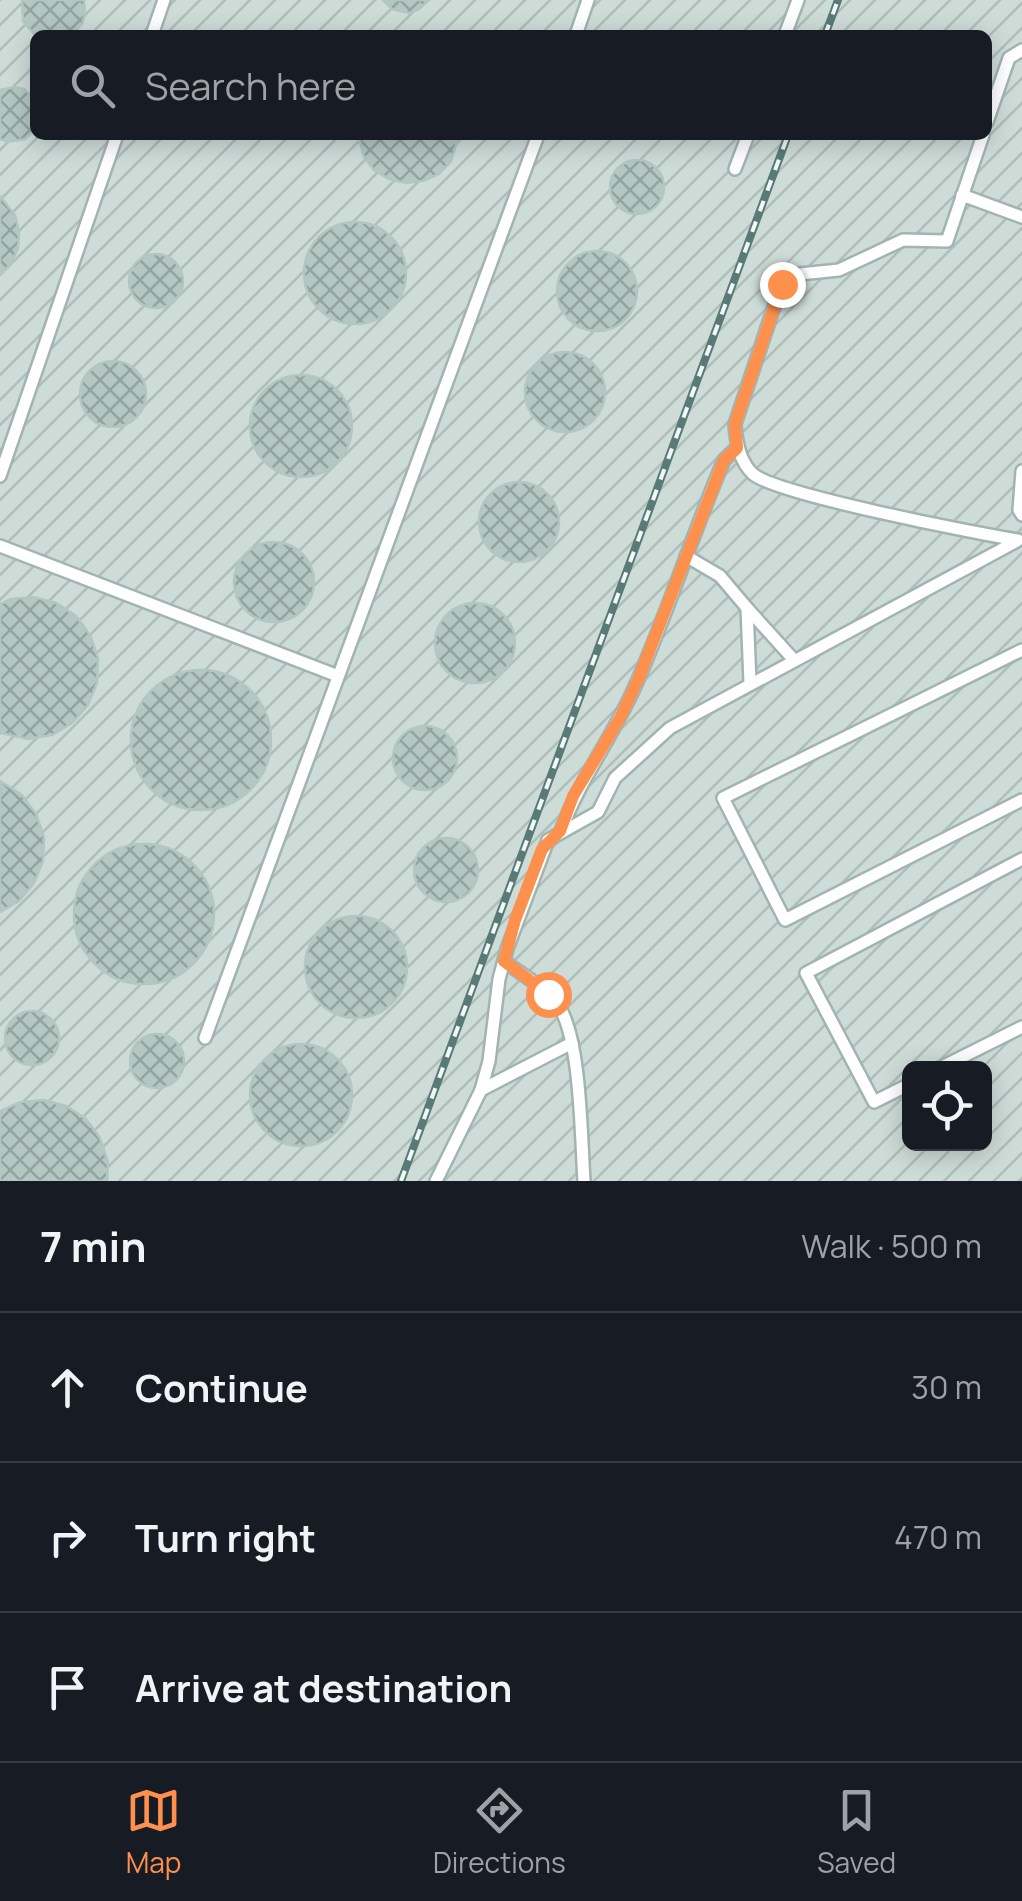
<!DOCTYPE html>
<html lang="en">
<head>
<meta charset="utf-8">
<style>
  body { margin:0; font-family:Manrope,sans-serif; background:#242831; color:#f1f3f6 }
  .controls { position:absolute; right:30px; bottom:30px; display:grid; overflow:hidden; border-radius:15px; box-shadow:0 5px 25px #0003 }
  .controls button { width:90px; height:90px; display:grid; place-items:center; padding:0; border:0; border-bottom:2px solid #363941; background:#171b24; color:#f1f3f6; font:50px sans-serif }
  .stop { position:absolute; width:30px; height:30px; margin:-22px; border:8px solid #fe904d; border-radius:50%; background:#fff }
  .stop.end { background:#fe904d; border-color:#fff; box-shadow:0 2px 10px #0008 }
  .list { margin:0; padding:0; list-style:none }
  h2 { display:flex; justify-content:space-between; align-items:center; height:130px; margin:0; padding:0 40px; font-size:42px }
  h2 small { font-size:32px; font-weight:400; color:#9ea1a6 }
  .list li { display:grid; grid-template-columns:65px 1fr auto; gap:30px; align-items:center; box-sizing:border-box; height:150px; padding:0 40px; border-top:2px solid #363941 }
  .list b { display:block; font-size:38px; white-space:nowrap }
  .list em { font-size:32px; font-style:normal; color:#9ea1a6 }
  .icon { flex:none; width:55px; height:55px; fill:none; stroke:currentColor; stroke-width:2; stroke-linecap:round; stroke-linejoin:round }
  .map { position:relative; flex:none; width:1022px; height:1181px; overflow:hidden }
  .search { position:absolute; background:#171b24; box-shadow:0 5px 25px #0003; left:30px; right:30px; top:30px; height:110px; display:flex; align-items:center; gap:25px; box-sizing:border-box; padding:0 35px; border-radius:15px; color:#9ea1a6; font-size:38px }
  .sheet { height:580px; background:#171b24 }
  nav { display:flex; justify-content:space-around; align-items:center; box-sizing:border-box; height:140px; border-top:2px solid #363941; background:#171b24; font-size:28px; color:#9ea1a6 }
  nav a { display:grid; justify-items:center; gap:5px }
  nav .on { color:#fe904d }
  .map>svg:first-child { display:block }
</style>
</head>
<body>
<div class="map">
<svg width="1022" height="1181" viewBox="0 0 1022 1181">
  <defs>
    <pattern id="industrial-furrows" width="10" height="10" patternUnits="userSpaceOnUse" patternTransform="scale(2.5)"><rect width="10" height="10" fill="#cedcd8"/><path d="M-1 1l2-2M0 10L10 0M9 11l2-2" fill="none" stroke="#b0beba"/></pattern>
    <pattern id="building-cross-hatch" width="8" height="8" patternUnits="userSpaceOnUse" patternTransform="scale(2.5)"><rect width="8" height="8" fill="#b5c7c2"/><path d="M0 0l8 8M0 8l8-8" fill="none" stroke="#93a39f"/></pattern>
  </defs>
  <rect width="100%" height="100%" fill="#e0ece9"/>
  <path fill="url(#industrial-furrows)" fill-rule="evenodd" d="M0,0H1022V1181H0ZM35,35H987V135H35ZM910,1068H984V1144H910Z"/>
  <g fill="url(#building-cross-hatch)" stroke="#b2c7c1" stroke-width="2.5">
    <path d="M22,0H84L85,14L82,24L71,35H35L23,21Z"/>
    <path d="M383,0H429L418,10L409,13L392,9Z"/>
    <path d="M15,87L24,89L35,99V130L25,139L7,142L0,139V90Z"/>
    <path d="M358,135H459L451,161L439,174L423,181L406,183L389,179L374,170L364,157Z"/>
    <circle cx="637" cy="187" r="27"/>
    <path d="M0,196L15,215L19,232L18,249L10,265L0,275Z"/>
    <circle cx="355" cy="273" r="51"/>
    <circle cx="597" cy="291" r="40"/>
    <circle cx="156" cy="281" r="27"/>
    <circle cx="565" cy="392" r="40"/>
    <circle cx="113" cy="394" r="33"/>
    <circle cx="301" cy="426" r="51"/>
    <circle cx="519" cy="522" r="40"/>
    <circle cx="274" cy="582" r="40"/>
    <path d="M34,597L56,603L76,616L90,635L98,658L97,683L88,705L72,723L52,735L28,739L0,733V604L11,599Z"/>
    <circle cx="475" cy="643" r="40"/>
    <circle cx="201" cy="740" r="70"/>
    <circle cx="425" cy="758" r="32"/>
    <path d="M0,781L22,795L36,814L44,837L43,861L34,883L19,901L0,912Z"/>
    <circle cx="446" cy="870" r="32"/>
    <circle cx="144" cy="914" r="70"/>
    <circle cx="356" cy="967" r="51"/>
    <circle cx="32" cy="1038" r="27"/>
    <circle cx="157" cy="1061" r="27"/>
    <circle cx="301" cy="1095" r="51"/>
    <path d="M44,1100L66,1106L86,1119L100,1138L108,1162L107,1181H0V1111L21,1102Z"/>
  </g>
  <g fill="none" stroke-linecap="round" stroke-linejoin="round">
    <g stroke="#a2b4b1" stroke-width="16">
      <g id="minor">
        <path d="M152,35L164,0"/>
        <path d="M576,35L588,0"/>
        <path d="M785,35L798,0"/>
        <path d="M987,122L1009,58L1022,50"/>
        <path d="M983,135L947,241L903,240L839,270L800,274L782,283L735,424C736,441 739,461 753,474C776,494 978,534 1018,540"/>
        <path d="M735,169L748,135"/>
        <path d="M962,195L1022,217"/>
        <path d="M1022,471L1019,510L1022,515"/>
        <path d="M0,476L117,135"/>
        <path d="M0,546L338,676"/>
        <path d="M686,556L720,576L747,608"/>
        <path d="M1022,650L723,798L785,920L1022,800"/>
        <path d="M750,683L747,608L794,660"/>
        <path d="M561,831C580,778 615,734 637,682C669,609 693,533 724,460L737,448"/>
        <path d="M504,961C522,975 545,987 558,1005C581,1038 581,1138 584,1181"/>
        <path d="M205,1038L538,135"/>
        <path d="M940,1068L1022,1027"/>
        <path d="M910,1084L874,1102L806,973L1022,859"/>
        <path d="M481,1090L572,1043"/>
        <path d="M436,1181L481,1090L489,1061L499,979L507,949L548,840L598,812L615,778L670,728L1017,541"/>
      </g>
    </g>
    <use href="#minor" stroke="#fff" stroke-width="11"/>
    <g stroke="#597a76" stroke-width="8">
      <g id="rail">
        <path d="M825,35L838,0"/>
        <path d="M401,1181L788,135"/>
      </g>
    </g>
    <use href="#rail" stroke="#f1f9f6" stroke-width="4" stroke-dasharray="11" stroke-linecap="butt"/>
  </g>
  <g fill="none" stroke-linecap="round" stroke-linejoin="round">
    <path stroke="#fe904d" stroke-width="12" d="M548,994L504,961L515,920L542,849L560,831L573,796L620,718L638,680L724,460L737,448L735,424L782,284"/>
  </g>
</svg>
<div class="controls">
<button><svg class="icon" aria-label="locate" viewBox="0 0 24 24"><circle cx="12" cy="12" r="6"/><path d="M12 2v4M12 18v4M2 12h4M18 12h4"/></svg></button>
</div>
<div class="stop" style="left:548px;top:994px"></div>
<div class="stop end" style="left:782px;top:284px"></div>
<div class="search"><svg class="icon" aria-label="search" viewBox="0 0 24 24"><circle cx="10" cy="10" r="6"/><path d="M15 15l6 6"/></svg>Search here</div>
</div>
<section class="sheet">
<h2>7 min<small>Walk · 500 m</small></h2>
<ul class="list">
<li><svg class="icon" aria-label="ahead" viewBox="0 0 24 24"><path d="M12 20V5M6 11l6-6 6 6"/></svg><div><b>Continue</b></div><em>30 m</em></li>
<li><svg class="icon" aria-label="right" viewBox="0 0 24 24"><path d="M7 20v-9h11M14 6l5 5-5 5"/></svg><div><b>Turn right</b></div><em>470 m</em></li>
<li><svg class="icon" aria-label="arrive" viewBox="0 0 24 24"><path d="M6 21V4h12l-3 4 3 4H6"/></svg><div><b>Arrive at destination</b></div></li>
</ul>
</section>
<nav>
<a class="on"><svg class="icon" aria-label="map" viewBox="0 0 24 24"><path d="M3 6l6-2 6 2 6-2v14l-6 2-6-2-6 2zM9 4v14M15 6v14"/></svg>Map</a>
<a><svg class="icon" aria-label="directions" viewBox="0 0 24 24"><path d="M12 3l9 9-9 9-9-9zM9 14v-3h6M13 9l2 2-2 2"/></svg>Directions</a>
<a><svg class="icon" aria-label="saved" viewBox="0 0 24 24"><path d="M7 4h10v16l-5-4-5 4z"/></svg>Saved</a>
</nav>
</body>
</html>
